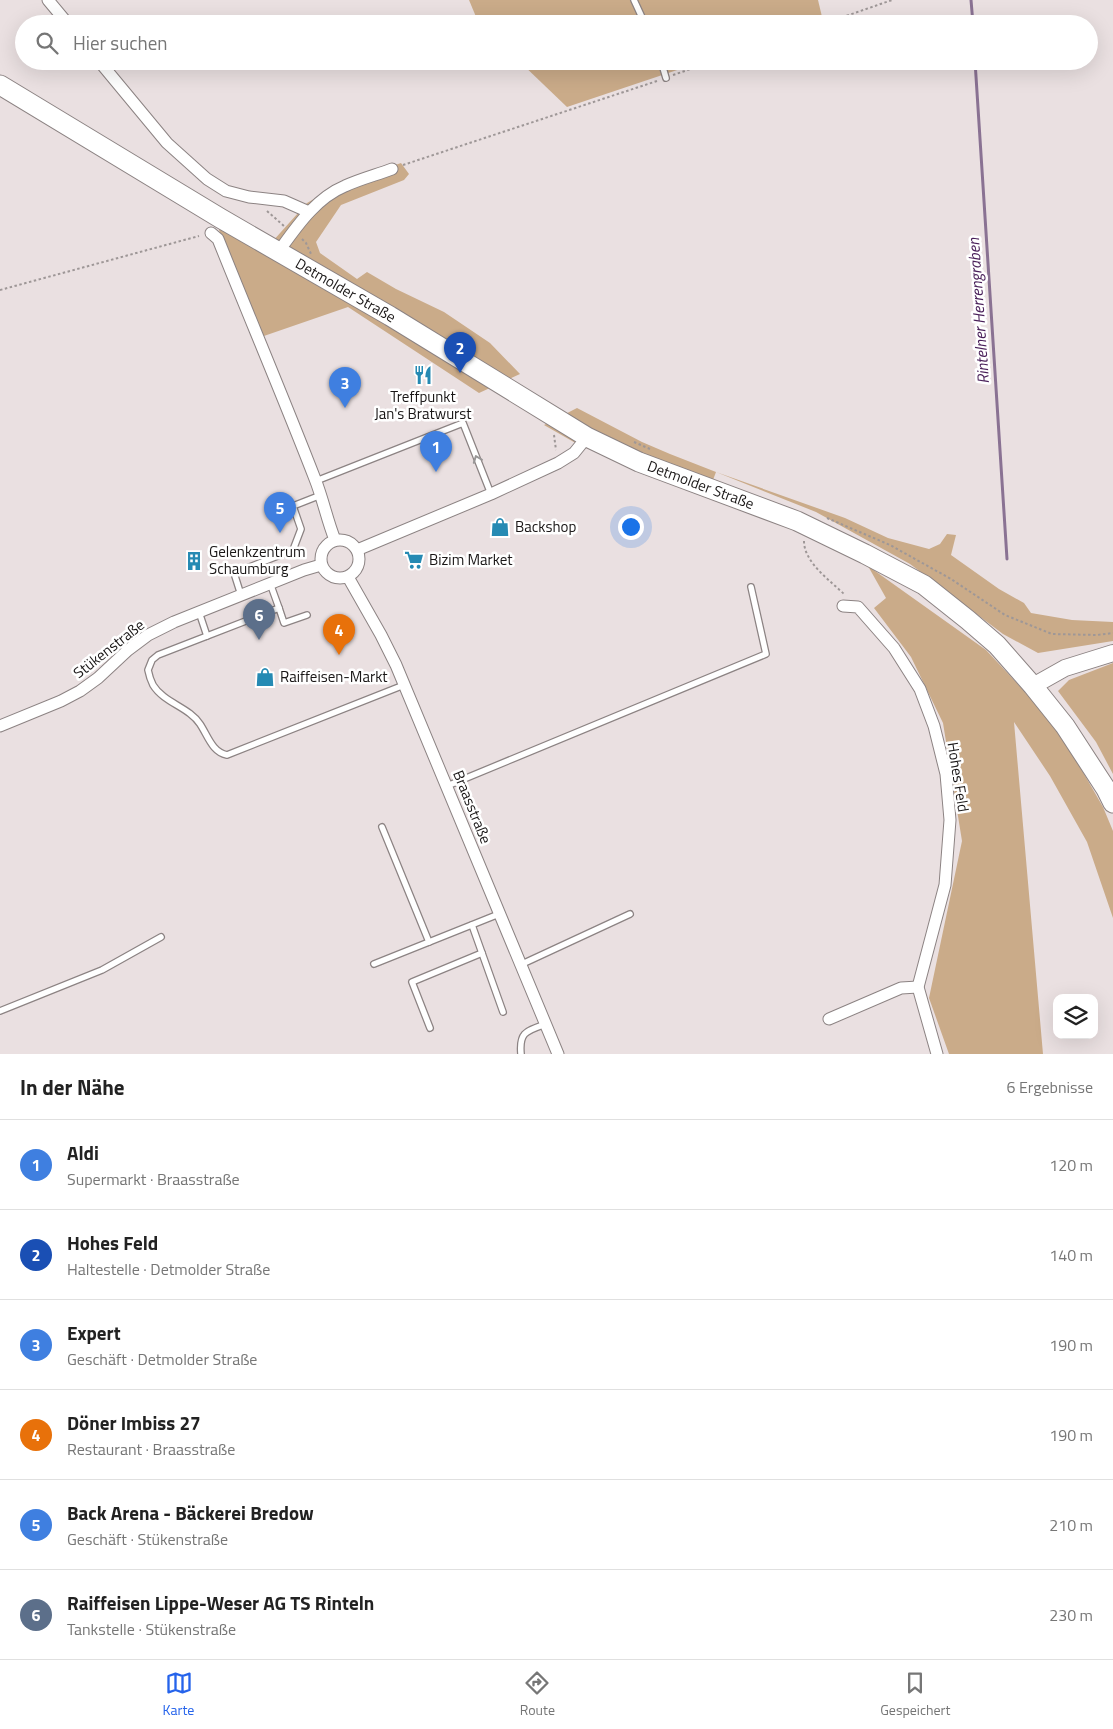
<!DOCTYPE html>
<html lang="de">
<head>
<meta charset="utf-8">
<style>
  body { margin:0; font-family:"Titillium Web",sans-serif; background:#f6f6f6; color:#222 }
  .controls { position:absolute; right:15px; bottom:15px; display:grid; overflow:hidden; border-radius:10px; box-shadow:0 5px 20px #0002 }
  .controls button { width:45px; height:45px; display:grid; place-items:center; padding:0; border:0; border-bottom:1px solid #e0e0e0; background:#fff; color:#222; font:25px sans-serif }
  .you { position:absolute; left:630px; top:526px; width:18px; height:18px; margin:-12px; border:4px solid #fff; border-radius:50%; background:#1a73e8; box-shadow:0 0 0 8px #1a73e833 }
  .badge { display:grid; place-items:center; width:32px; height:32px; border-radius:50%; background:#2563eb; color:#fff; font-size:16px; font-weight:700 }
  .pin { position:absolute; translate:-50% -41px; filter:drop-shadow(0 1px 2px #0008) }
  .pin::after { content:''; position:absolute; top:26px; width:18px; height:15px; background:inherit; clip-path:polygon(0 0,100% 0,50% 100%) }
  .list { margin:0; padding:0; list-style:none }
  h2 { display:flex; justify-content:space-between; align-items:center; height:65px; margin:0; padding:0 20px; font-size:21px }
  h2 small { font-size:16px; font-weight:400; color:#767676 }
  .list li { display:grid; grid-template-columns:32px 1fr auto; gap:15px; align-items:center; box-sizing:border-box; height:90px; padding:0 20px; border-top:1px solid #e0e0e0 }
  .list b { display:block; font-size:19px; white-space:nowrap }
  .list p { margin:0; font-size:16px; white-space:nowrap; color:#767676 }
  .list em { font-size:16px; font-style:normal; color:#767676 }
  .icon { flex:none; width:28px; height:28px; fill:none; stroke:currentColor; stroke-width:2; stroke-linecap:round; stroke-linejoin:round }
  .map { position:relative; flex:none; width:1113px; height:1054px; overflow:hidden }
  .search { position:absolute; background:#fff; box-shadow:0 5px 20px #0002; left:15px; right:15px; top:15px; height:55px; display:flex; align-items:center; gap:12px; box-sizing:border-box; padding:0 18px; border-radius:28px; color:#767676; font-size:19px }
  .sheet { height:605px; background:#fff }
  nav { display:flex; justify-content:space-around; align-items:center; box-sizing:border-box; height:70px; border-top:1px solid #e0e0e0; background:#fff; font-size:14px; color:#767676 }
  nav a { display:grid; justify-items:center; gap:2px }
  nav .on { color:#2563eb }
  .map>svg:first-child { display:block }
</style>
</head>
<body>
<div class="map">
<svg width="1113" height="1054" viewBox="0 0 1113 1054">
  <rect width="100%" height="100%" fill="#eae0e1"/>
  <g fill="#caab89">
    <path d="M469,0H818L823,21L815,24H479Z"/>
    <path d="M519,61H704L567,107Z"/>
    <path d="M401,163L409,174L404,180L341,205L316,242L320,253L357,279L367,272L396,289L444,312L490,343L520,374L479,393L348,307L261,337L219,230L227,216L272,242L307,203L336,186Z"/>
    <path d="M577,408L642,442L670,454L716,472L845,518L888,538L929,549L940,544L947,534L956,535L951,555L999,589L1024,603L1031,613L1072,620L1113,622V641L1038,653L1003,634L910,564L816,512L716,472L707,496L579,445L544,425Z"/>
    <path d="M868,566L986,650L1056,725L1103,807L1113,831V918L1087,842L1050,776L1014,722L1043,1054H949L929,998L962,841L943,723L911,657L874,608L886,598Z"/>
    <path d="M1113,663V774L1096,742L1058,691L1069,680Z"/>
  </g>
  <g fill="none" stroke-linecap="round" stroke-linejoin="round">
    <g stroke="#8a7293" stroke-width="3">
      <path d="M971,0L973,24"/>
      <path d="M975,61L1007,559"/>
    </g>
    <g stroke="#8c8383" stroke-width="8">
      <g id="lane">
        <path d="M634,0L645,24"/>
        <path d="M661,61L666,78"/>
        <path d="M316,481L463,423L491,494"/>
        <path d="M270,583L279,608"/>
        <path d="M241,595L234,573L293,550L301,529L293,506L321,495"/>
        <path d="M199,612L207,636L158,655L152,660L148,670C149,675 151,681 153,685C164,703 189,707 200,724C208,736 212,752 227,755L404,685"/>
        <path d="M207,636L279,608L284,623L307,615"/>
        <path d="M447,786L766,654L751,587"/>
        <path d="M382,827L429,942"/>
        <path d="M472,925L503,1012"/>
        <path d="M374,964L499,914"/>
        <path d="M520,965L630,914"/>
        <path d="M0,1011L102,970L161,937"/>
        <path d="M430,1028L412,982L482,953"/>
        <path d="M521,1054C519,1032 526,1031 546,1024"/>
      </g>
    </g>
    <g stroke="#8c8383" stroke-width="13">
      <g id="street">
        <path d="M48,0L68,24"/>
        <path d="M99,61L167,143L207,179L226,191L249,197L284,201L309,212"/>
        <path d="M211,233L218,239C250,319 284,399 315,479C323,499 327,520 335,540"/>
        <path d="M279,251C297,226 316,198 345,186C360,179 376,175 392,169"/>
        <circle cx="340" cy="559" r="19"/>
        <path d="M357,550L491,494L558,463L574,453L587,437"/>
        <path d="M348,577L381,635L396,665L558,1054"/>
        <path d="M843,606L858,607L894,648L920,689L934,726L946,774L950,820L945,885L918,987L937,1054"/>
        <path d="M0,726L61,701L80,691L98,678L128,650L148,635L174,622L304,570L321,565"/>
        <path d="M829,1019L901,988L918,987"/>
      </g>
    </g>
    <g stroke="#8c8383" stroke-width="18">
      <path id="secondary" d="M1033,686L1065,668L1113,653"/>
    </g>
    <g stroke="#8c8383" stroke-width="21">
      <g id="primary">
        <path id="s1" d="M0,85L220,218L390,316L587,437L639,462L797,521L865,554L924,585L968,620L997,645L1033,686L1065,726L1106,789L1113,803"/>
      </g>
    </g>
    <g stroke="#9e9797" stroke-width="2" stroke-dasharray="2.5 2.5" stroke-linecap="butt">
      <path d="M823,24L892,0"/>
      <path d="M673,75L714,61"/>
      <path d="M403,165L657,81"/>
      <path d="M267,211L284,226"/>
      <path d="M302,239L306,243L311,254"/>
      <path d="M0,290L199,236"/>
      <path d="M554,435L556,450"/>
      <path d="M634,442L650,449"/>
      <path d="M827,518L890,545L951,579L1005,615L1052,634L1097,635L1113,633"/>
      <path d="M804,541C804,563 831,581 845,595"/>
    </g>
    <use href="#lane" stroke="#fff" stroke-width="5.5"/>
    <use href="#street" stroke="#fff" stroke-width="11"/>
    <use href="#secondary" stroke="#fff" stroke-width="16"/>
    <use href="#primary" stroke="#fff" stroke-width="19"/>
  </g>
  <defs><path id="oneway-chevron" d="M-2-3.5L2.5 0L-2 3.5" fill="none" stroke-width="1.6" stroke-linecap="round" stroke-linejoin="round" transform="scale(1.25)"/></defs>
  <use stroke="#989696" href="#oneway-chevron" transform="translate(477 459) rotate(-111)"/>
  <defs>
    <g id="restaurant-bare" transform="scale(1.5)"><path d="M-5-6h1v4h1v-4h1v4h1v-4h1v5L-1.5 .5V6h-2V.5L-5-1ZM5-6V6H3V1.5H1.5Q1.5-4 5-6Z" fill="#258ab3" stroke="#fff" stroke-width="2.5" paint-order="stroke"/></g>
    <g id="shop-bare" transform="scale(1.5)"><path d="M-5-2.5h2.3a2.7 3.5 0 0 1 5.4 0H5L5.5 6h-11ZM-1.5-2.5h3a1.5 2.3 0 0 0-3 0Z" fill="#258ab3" stroke="#fff" stroke-width="2.5" paint-order="stroke"/></g>
    <g id="supermarket-bare" transform="scale(1.5)"><path d="M-6-5.5h2.5l.6 2H6L4.5 2H-2.5L-4.4-4H-6ZM-1.5 3.2a1.3 1.3 0 1 0 .1 0ZM3 3.2a1.3 1.3 0 1 0 .1 0Z" fill="#258ab3" stroke="#fff" stroke-width="2.5" paint-order="stroke"/></g>
    <g id="building-bare" transform="scale(1.5)"><path d="M-4-6H4V6H1V3H-1V6H-4ZM-2.5-4.3h1.7v1.8h-1.7ZM.8-4.3h1.7v1.8H.8ZM-2.5-1h1.7V.8h-1.7ZM.8-1h1.7V.8H.8Z" fill="#258ab3" stroke="#fff" stroke-width="2.5" paint-order="stroke"/></g>
  </defs>
  <g fill-rule="evenodd">
    <use href="#restaurant-bare" x="423" y="375"/>
    <use href="#shop-bare" x="500" y="527"/>
    <use href="#supermarket-bare" x="414" y="560"/>
    <use href="#building-bare" x="194" y="561"/>
    <use href="#shop-bare" x="265" y="677"/>
  </g>
  <g text-anchor="middle" stroke-width="5" stroke-linejoin="round" paint-order="stroke">
    <g font-size="15" fill="#191616" stroke="#fff">
      <text dy="5" stroke="none"><textPath href="#s1" startOffset="402">Detmolder Straße</textPath></text>
      <text dy="5" stroke="none"><textPath href="#s1" startOffset="808">Detmolder Straße</textPath></text>
      <text transform="translate(109 649) rotate(-38)" y="5">Stükenstraße</text>
      <text transform="translate(958 777) rotate(81)" y="5">Hohes Feld</text>
      <text transform="translate(472 807) rotate(68)" y="5">Braasstraße</text>
    </g>
    <g font-size="15" fill="#191616" stroke="#fff" text-anchor="start">
      <text x="423" y="402" text-anchor="middle">Treffpunkt<tspan x="423" dy="17">Jan's Bratwurst</tspan></text>
      <text x="515" y="532">Backshop</text>
      <text x="209" y="557">Gelenkzentrum<tspan x="209" dy="17">Schaumburg</tspan></text>
      <text x="429" y="565">Bizim Market</text>
      <text x="280" y="682">Raiffeisen-Markt</text>
    </g>
    <g font-size="16" font-style="italic" fill="#491f59" stroke="#fff">
      <text transform="translate(978 311) rotate(-94)" y="6">Rintelner Herrengraben</text>
    </g>
  </g>
</svg>
<div class="controls">
<button><svg class="icon" aria-label="layers" viewBox="0 0 24 24"><path d="M12 4l9 5-9 5-9-5zM3 14l9 5 9-5"/></svg></button>
</div>
<div class="you"></div>
<div class="pin badge" style="left:436px;top:472px;background:#3f7fe0">1</div>
<div class="pin badge" style="left:460px;top:373px;background:#1a4fb4">2</div>
<div class="pin badge" style="left:345px;top:408px;background:#3f7fe0">3</div>
<div class="pin badge" style="left:339px;top:655px;background:#e8710a">4</div>
<div class="pin badge" style="left:280px;top:533px;background:#3f7fe0">5</div>
<div class="pin badge" style="left:259px;top:640px;background:#5c6f8a">6</div>
<div class="search"><svg class="icon" aria-label="search" viewBox="0 0 24 24"><circle cx="10" cy="10" r="6"/><path d="M15 15l6 6"/></svg>Hier suchen</div>
</div>
<section class="sheet">
<h2>In der Nähe<small>6 Ergebnisse</small></h2>
<ul class="list">
<li><span class="badge" style="background:#3f7fe0">1</span><div><b>Aldi</b><p>Supermarkt · Braasstraße</p></div><em>120 m</em></li>
<li><span class="badge" style="background:#1a4fb4">2</span><div><b>Hohes Feld</b><p>Haltestelle · Detmolder Straße</p></div><em>140 m</em></li>
<li><span class="badge" style="background:#3f7fe0">3</span><div><b>Expert</b><p>Geschäft · Detmolder Straße</p></div><em>190 m</em></li>
<li><span class="badge" style="background:#e8710a">4</span><div><b>Döner Imbiss 27</b><p>Restaurant · Braasstraße</p></div><em>190 m</em></li>
<li><span class="badge" style="background:#3f7fe0">5</span><div><b>Back Arena - Bäckerei Bredow</b><p>Geschäft · Stükenstraße</p></div><em>210 m</em></li>
<li><span class="badge" style="background:#5c6f8a">6</span><div><b>Raiffeisen Lippe-Weser AG TS Rinteln</b><p>Tankstelle · Stükenstraße</p></div><em>230 m</em></li>
</ul>
</section>
<nav>
<a class="on"><svg class="icon" aria-label="map" viewBox="0 0 24 24"><path d="M3 6l6-2 6 2 6-2v14l-6 2-6-2-6 2zM9 4v14M15 6v14"/></svg>Karte</a>
<a><svg class="icon" aria-label="directions" viewBox="0 0 24 24"><path d="M12 3l9 9-9 9-9-9zM9 14v-3h6M13 9l2 2-2 2"/></svg>Route</a>
<a><svg class="icon" aria-label="saved" viewBox="0 0 24 24"><path d="M7 4h10v16l-5-4-5 4z"/></svg>Gespeichert</a>
</nav>
</body>
</html>
